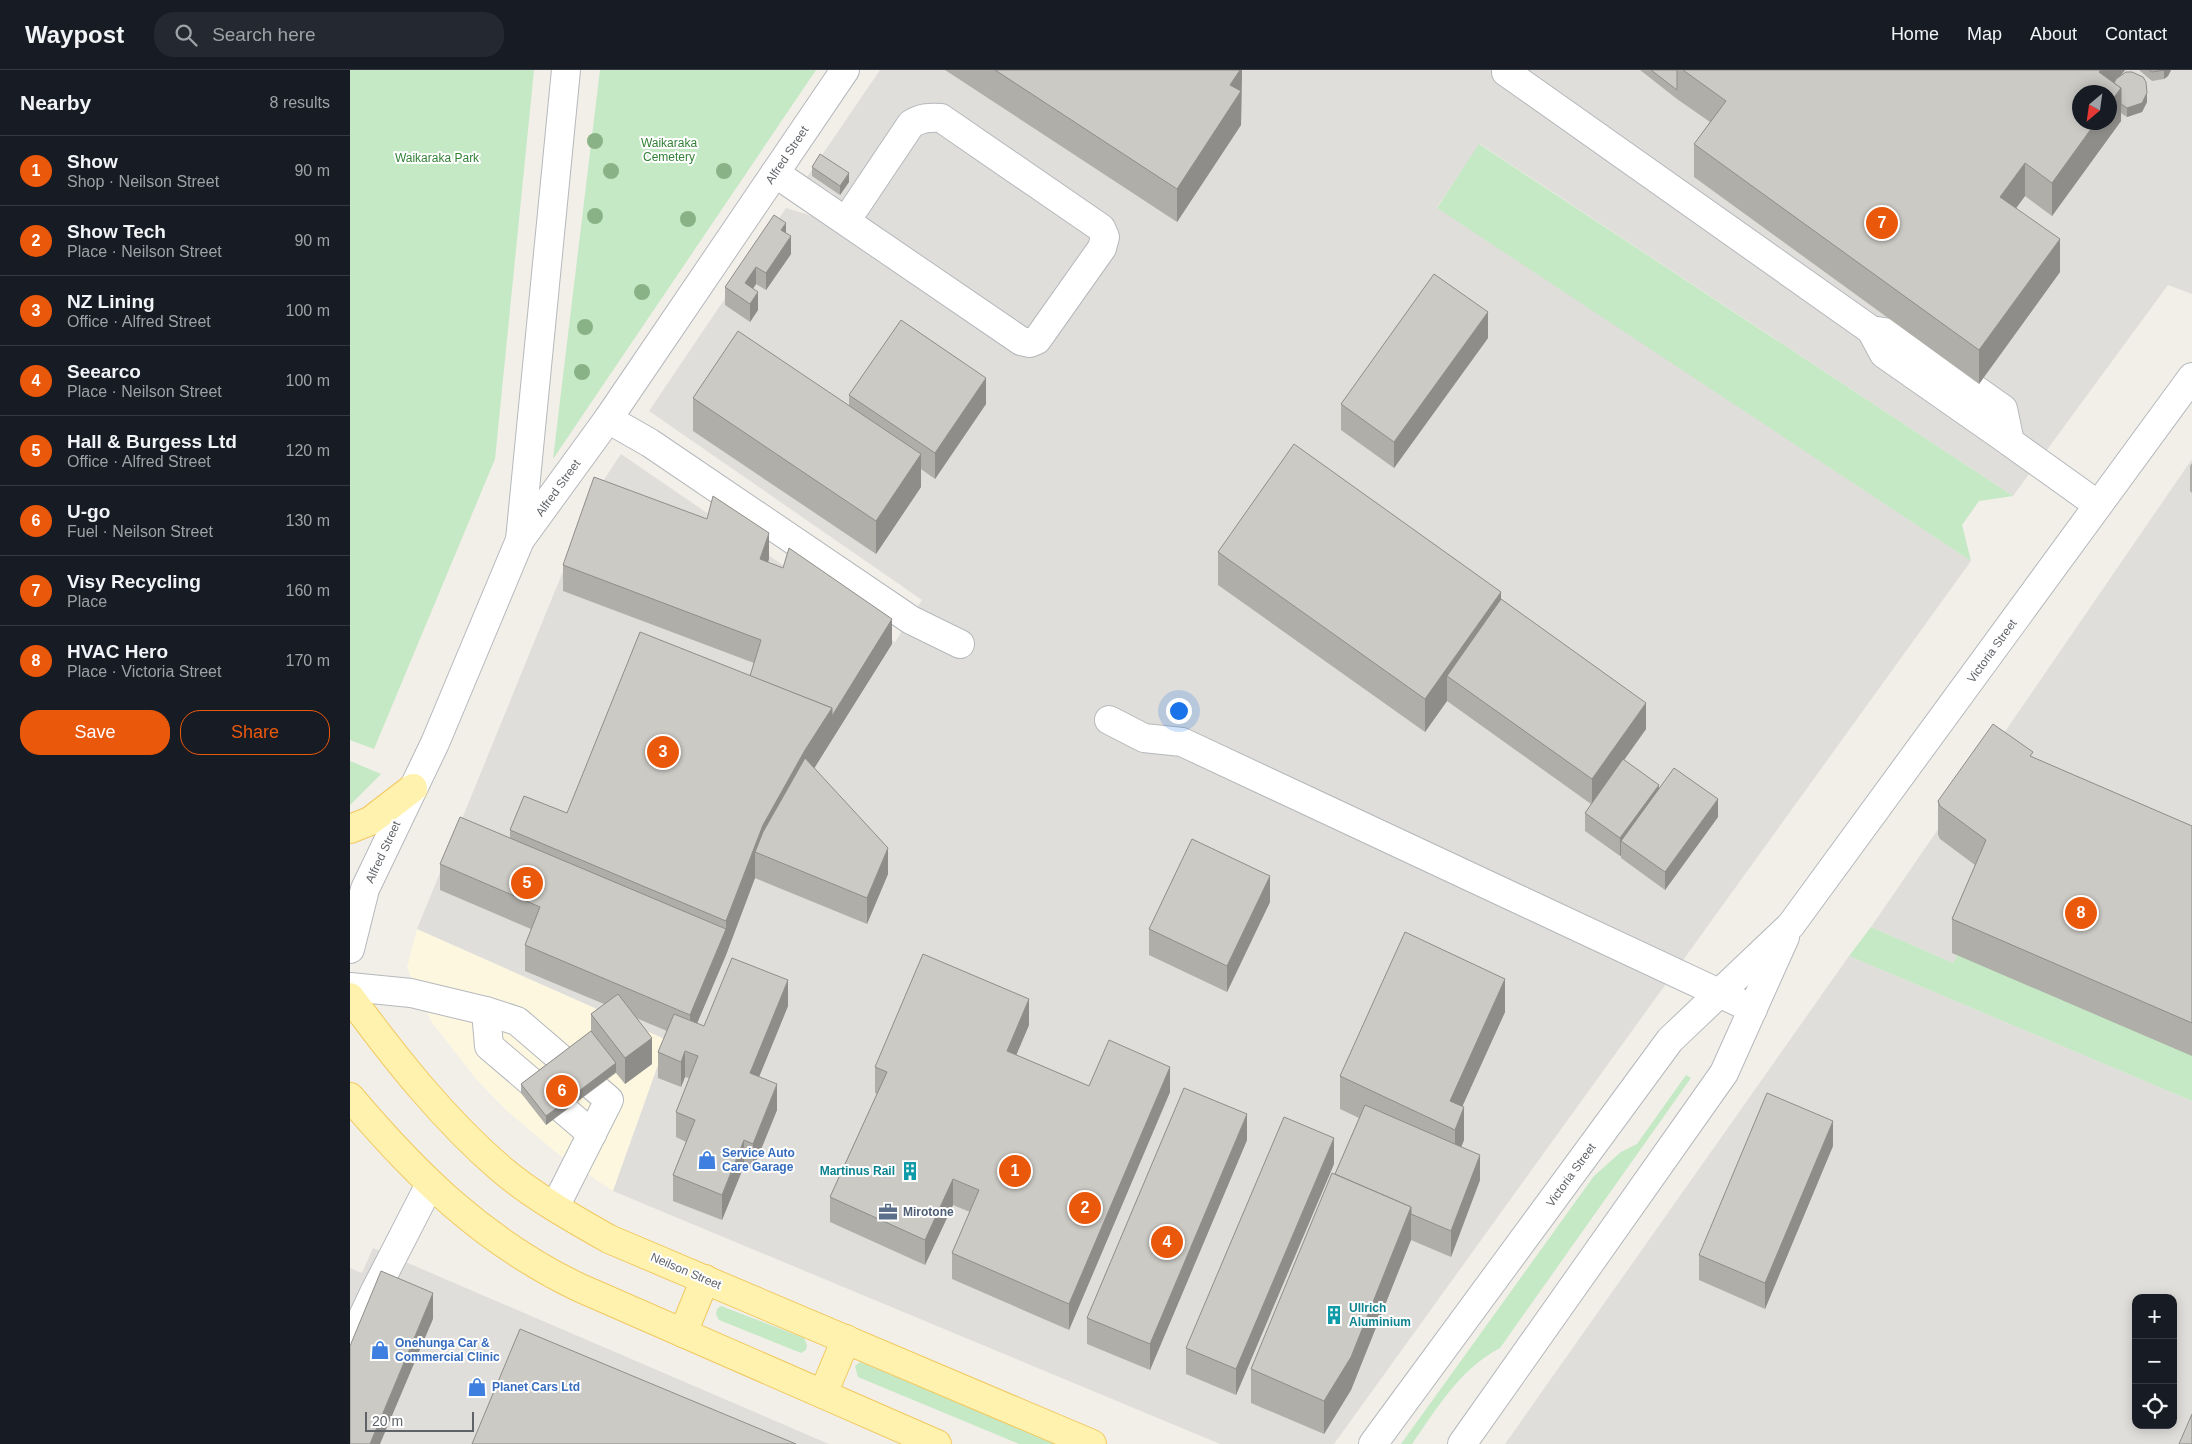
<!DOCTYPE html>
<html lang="en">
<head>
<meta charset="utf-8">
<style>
  body { margin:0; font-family:Arial,sans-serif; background:#242831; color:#f1f3f6 }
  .controls { position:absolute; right:15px; bottom:15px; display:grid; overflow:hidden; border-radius:10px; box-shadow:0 2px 12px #0003 }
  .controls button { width:45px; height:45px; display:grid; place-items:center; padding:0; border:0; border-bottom:1px solid #363941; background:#171b24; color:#f1f3f6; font:25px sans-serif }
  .compass { position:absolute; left:1722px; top:15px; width:45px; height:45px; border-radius:50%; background:#171b24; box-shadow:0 2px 12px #0003; rotate:209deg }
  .scale { position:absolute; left:15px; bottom:12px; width:109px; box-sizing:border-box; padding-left:5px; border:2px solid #5f6368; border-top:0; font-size:14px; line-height:18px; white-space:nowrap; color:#5f6368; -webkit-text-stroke:4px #fff; paint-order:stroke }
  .you { position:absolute; left:828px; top:640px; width:18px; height:18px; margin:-12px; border:4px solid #fff; border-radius:50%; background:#1a73e8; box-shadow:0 0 0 8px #1a73e833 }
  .badge { display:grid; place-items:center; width:32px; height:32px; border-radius:50%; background:#ea580c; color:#fff; font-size:16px; font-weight:700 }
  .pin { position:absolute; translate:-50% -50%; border:2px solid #fff; box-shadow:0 1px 5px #0006 }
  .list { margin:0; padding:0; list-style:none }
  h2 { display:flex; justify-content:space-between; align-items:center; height:65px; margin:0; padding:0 20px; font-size:21px }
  h2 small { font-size:16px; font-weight:400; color:#9ea1a6 }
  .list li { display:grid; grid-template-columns:32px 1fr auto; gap:15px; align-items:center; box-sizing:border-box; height:70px; padding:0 20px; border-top:1px solid #363941 }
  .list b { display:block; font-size:19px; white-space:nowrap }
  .list p { margin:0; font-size:16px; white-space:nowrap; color:#9ea1a6 }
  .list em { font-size:16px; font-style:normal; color:#9ea1a6 }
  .actions { display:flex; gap:10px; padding:15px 20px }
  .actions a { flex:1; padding:11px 0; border:1px solid #ea580c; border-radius:20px; text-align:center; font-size:18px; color:#ea580c }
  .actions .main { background:#ea580c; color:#fff }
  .icon { flex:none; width:28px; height:28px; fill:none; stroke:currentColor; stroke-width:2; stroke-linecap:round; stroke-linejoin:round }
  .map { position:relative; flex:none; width:1842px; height:1374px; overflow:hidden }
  header { display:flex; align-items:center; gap:30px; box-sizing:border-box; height:70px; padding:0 25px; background:#171b24; border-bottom:1px solid #363941 }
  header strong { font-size:24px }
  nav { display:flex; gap:28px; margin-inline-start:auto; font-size:18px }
  .search { width:350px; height:45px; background:#242831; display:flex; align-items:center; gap:12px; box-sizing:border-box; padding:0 18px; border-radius:20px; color:#9ea1a6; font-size:19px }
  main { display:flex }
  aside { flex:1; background:#171b24 }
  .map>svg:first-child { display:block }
</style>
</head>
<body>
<header>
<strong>Waypost</strong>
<div class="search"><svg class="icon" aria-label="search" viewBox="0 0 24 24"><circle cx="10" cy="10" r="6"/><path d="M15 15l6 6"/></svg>Search here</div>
<nav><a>Home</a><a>Map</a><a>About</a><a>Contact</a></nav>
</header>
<main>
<aside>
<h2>Nearby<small>8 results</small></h2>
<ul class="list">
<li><span class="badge">1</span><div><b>Show</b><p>Shop · Neilson Street</p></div><em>90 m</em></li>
<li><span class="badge">2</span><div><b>Show Tech</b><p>Place · Neilson Street</p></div><em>90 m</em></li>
<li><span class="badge">3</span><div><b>NZ Lining</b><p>Office · Alfred Street</p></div><em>100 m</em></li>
<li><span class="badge">4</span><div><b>Seearco</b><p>Place · Neilson Street</p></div><em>100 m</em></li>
<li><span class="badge">5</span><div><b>Hall &amp; Burgess Ltd</b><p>Office · Alfred Street</p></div><em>120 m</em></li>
<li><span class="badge">6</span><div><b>U-go</b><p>Fuel · Neilson Street</p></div><em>130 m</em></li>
<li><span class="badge">7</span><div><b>Visy Recycling</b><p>Place</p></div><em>160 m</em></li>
<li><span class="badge">8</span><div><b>HVAC Hero</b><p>Place · Victoria Street</p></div><em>170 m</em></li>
</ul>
<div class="actions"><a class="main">Save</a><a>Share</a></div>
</aside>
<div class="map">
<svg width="1842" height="1374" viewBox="0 0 1842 1374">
  <rect width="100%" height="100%" fill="#f1efe8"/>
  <path fill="#fef7e0" d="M67,859L317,970L263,1121L207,1083L157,1041L126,1009L81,951L57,898Z"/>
  <g fill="#e0deda" fill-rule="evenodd">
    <path d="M530,0H1842V224L1818,215L1663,426L1130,74L1087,137L1621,491L984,1374H870L263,1121L317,970L67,859L245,423L271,384L545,572L572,530L299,341L436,138L469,148L485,125L457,107ZM1730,22H1760V52H1730Z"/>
    <path d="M1842,389V980L1610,881L1603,893L1521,857Z"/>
    <path d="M1499,886L1842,1031V1374H1155ZM1786,1228H1823V1355H1786Z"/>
    <path d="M23,1178L479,1374H0V1198L12,1203Z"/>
  </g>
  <g fill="#c5e8c5">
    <path d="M0,0H184L145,389L24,679L0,670Z"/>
    <path d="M250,0H466L203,389Z"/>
    <path d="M1129,74L1663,426L1629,431L1612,455L1621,491L1087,138Z"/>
    <path d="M0,691L31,704L0,735Z"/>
    <path d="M1521,857L1603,893L1610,881L1842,980V1031L1499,886Z"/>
    <path d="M1336,1005L1341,1008L1150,1278C1109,1300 1088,1337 1062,1374H1051L1244,1106L1271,1082L1287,1074Z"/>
    <path d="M371,1236L454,1268L457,1275L456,1280L451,1283L369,1250L366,1244L367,1239Z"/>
    <path d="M510,1292L709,1374H669L508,1307L505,1296Z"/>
  </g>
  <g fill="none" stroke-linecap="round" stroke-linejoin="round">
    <g stroke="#b5b8bc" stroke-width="30">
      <g id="minor">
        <path d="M1157,0L1156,2L1521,260L1547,264L1653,339L1660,372L1748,435"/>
        <path d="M425,103L671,271L680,273L687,270L752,178L755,167L751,158L591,48C579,47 571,48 561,54L496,151"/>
        <path d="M1521,260L1534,284L1660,372"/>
        <path d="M258,349L300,373L561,550L610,574"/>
        <path d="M170,470L216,0"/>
        <path d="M759,650L794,668L832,672L1403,939"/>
        <path d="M0,879L15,819L85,673L170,470L258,349L495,0"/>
        <path d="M0,917L61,923L136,941L167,951L259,1030L205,1137"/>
        <path d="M136,941L139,976L242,1064"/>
        <path d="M0,1274L24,1223L80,1114"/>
        <path d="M1023,1374L1320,970L1441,855L1842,307"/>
        <path d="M1112,1374L1374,1003L1435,867"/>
      </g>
    </g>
    <g stroke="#f2c960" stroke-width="30">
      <g id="major">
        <path d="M0,759L20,751L63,718"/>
        <path d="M0,927C45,988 93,1049 151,1099C183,1126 222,1148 259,1169L742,1374"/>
        <path d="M0,1027C67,1106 133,1171 228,1217L587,1374"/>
        <path d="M333,1263L355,1209"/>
        <path d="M473,1324L496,1269"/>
      </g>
    </g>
    <use href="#minor" stroke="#fff" stroke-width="28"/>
    <use href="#major" stroke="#fff2af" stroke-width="28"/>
  </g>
  <g fill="#89b387">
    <circle cx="245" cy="71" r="8"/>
    <circle cx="261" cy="101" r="8"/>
    <circle cx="374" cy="101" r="8"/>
    <circle cx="245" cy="146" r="8"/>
    <circle cx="338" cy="149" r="8"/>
    <circle cx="292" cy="222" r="8"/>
    <circle cx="235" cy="257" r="8"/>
    <circle cx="232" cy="302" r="8"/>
  </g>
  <g fill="#afaea9">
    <path d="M595,0H892L891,55L827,152Z"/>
    <path d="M1290,0H1775L1770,6L1797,32L1792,42L1777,47L1771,43V51L1702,146L1675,126L1666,138L1710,202L1629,314L1344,107V74L1360,52L1327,29Z"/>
    <path d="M1789,0H1821L1818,6L1814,9L1802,11Z"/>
    <path d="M462,97L499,112L490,125L462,106Z"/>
    <path d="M436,163L441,184L416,220L406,214L403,219L408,240L400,252L375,235V217Z"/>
    <path d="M1138,268L1044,398L991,360V334Z"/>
    <path d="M499,325L636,334L585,409L571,399V417L526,484L343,361V328L499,336Z"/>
    <path d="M1842,393V423L1840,421V396Z"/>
    <path d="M868,482L1151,529L1296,659L1274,690L1309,719L1368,747L1315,820L1271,788V785L1270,786L1235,761V743L1241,734L1097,631L1075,662L868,515Z"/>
    <path d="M419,489L418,492L542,574L464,698L538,804L517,854L405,808L376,885L347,953L354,956L438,936L409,1007L427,1040L403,1099L394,1096L372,1150L323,1131V1105L336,1072L326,1067V1042L339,1008L335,1007L331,1017L308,1008V982L317,961L286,948L302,994L275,1014L266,1003L196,1055L171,1023V1014L241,961V944L254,934L175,901V875L181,859L90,820V794L160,768V760L217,743L400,606L404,593L213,521V495Z"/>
    <path d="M1683,688L1842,756V986L1602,883V849L1625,795L1590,769L1588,765V731Z"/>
    <path d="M920,832L877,922L799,885V859Z"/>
    <path d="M1155,942L1112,1037L1114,1070L1111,1077L1130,1110L1101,1187L1061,1170L1001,1320L974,1364L901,1333V1299L1009,1048L990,1039V1006Z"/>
    <path d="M679,955L666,985L739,1016L820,1022L719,1260L602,1209V1183L620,1142L603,1135L575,1195L480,1152V1127L527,1024L525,1023V997Z"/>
    <path d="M897,1070L800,1300L737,1274V1248Z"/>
    <path d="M1483,1076L1415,1239L1349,1210V1185Z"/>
    <path d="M984,1094L886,1325L836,1304V1278Z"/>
  </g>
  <g fill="#8f8d8a">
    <path d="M890,0H892L891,55L827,152V119L880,15Z"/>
    <path d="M1751,0H1775L1758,22L1749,2Z"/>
    <path d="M1814,0H1821L1818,6L1814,9Z"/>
    <path d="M1771,18V51L1702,146V113L1746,52H1760V33Z"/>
    <path d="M1797,23V32L1792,42L1777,47V38Z"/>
    <path d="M1675,93V126L1650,160V127Z"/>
    <path d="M499,103V112L490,125V116Z"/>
    <path d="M436,153V170L431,160Z"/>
    <path d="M441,166V184L416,220V203Z"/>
    <path d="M1710,169V202L1629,314V280Z"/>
    <path d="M406,197V214L395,231V213Z"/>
    <path d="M408,222V240L400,252V234Z"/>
    <path d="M1138,242V268L1044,398V372Z"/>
    <path d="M636,308V334L585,409V383Z"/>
    <path d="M571,384V417L526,484V451Z"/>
    <path d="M419,463V489L410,515V489Z"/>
    <path d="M1151,522V555L1097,606V631L1075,662V629Z"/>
    <path d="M542,549V574L455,713L405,782V808L376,885V851L413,755L455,680L482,638Z"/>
    <path d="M1296,633V659L1242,735V709Z"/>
    <path d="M1309,715V732L1271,771V785L1270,786V768Z"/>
    <path d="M1368,729V747L1315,820V802Z"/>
    <path d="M538,778V804L517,854V828Z"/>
    <path d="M920,806V832L877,922V896Z"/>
    <path d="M376,859V885L340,970V945Z"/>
    <path d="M1155,909V942L1102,1059L1100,1031Z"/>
    <path d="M438,910V936L400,1029V1003Z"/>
    <path d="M679,929V955L657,1007V981Z"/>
    <path d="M302,968V994L275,1014V988Z"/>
    <path d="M335,981V1007L331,1017V992Z"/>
    <path d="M266,993V1002L196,1055V1046Z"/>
    <path d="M820,997V1022L719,1260V1234Z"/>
    <path d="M427,1014V1040L403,1099V1074Z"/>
    <path d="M1114,1037V1070L1105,1093V1060Z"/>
    <path d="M897,1044V1070L800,1300V1274Z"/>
    <path d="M1483,1051V1076L1415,1239V1213Z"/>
    <path d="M984,1068V1094L886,1325V1299Z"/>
    <path d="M394,1070V1096L372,1150V1125Z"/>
    <path d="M1130,1085V1110L1101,1187V1161Z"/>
    <path d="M603,1109V1135L575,1195V1170Z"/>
    <path d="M1061,1137V1170L1001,1320L974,1364V1331Z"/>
    <path d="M83,1223V1249L30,1374H20Z"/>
  </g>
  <g fill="#cccac5" stroke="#8f8d8a">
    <path d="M645,0H890L880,15L891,21L827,119Z"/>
    <path d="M1301,0H1327V20Z"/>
    <path d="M1333,0H1751L1749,2L1771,18L1760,33V22H1730V52H1746L1702,113L1675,93L1650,127L1710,169L1629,280L1344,74L1376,31Z"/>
    <path d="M1799,0H1814L1802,2Z"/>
    <path d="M1776,2H1782L1793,7L1796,12L1797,23L1792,33L1777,38L1771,34V18L1764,13L1766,9Z"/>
    <path d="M470,84L499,103L490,116L462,97Z"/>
    <path d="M424,145L436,153L431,160L441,166L416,203L406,197L395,213L408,222L400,234L375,217Z"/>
    <path d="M1084,204L1138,242L1044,372L991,334Z"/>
    <path d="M551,250L636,308L585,383L499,325Z"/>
    <path d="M388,261L571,384L526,451L343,328Z"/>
    <path d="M944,374L1151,522L1075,629L868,482Z"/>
    <path d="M244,407L357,449L363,426L419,463L410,489L433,498L439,478L542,549L482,646V638L400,606L411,570L213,495Z"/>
    <path d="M1151,529L1296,633L1242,709L1097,606Z"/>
    <path d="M290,562L482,638L455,680L413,755L376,851L160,760L174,726L217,743Z"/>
    <path d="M1643,654L1683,682L1680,686L1842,756V953L1602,849L1636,770L1590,736L1588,731Z"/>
    <path d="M455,688L538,778L517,828L405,782L413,762Z"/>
    <path d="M1273,689L1309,715L1270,768L1235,743Z"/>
    <path d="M1324,698L1368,729L1315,802L1271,771Z"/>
    <path d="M110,747L376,859L340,945L175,875L190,837L90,794Z"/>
    <path d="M842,769L920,806L877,896L799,859Z"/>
    <path d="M1055,862L1155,909L1100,1031L1114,1037L1105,1060L990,1006Z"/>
    <path d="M573,884L679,929L657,981L739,1016L759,970L820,997L719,1234L602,1183L629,1120L603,1109L575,1170L480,1127L537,1002L525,997Z"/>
    <path d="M382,888L438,910L400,1003L427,1014L403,1074L394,1070L372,1125L323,1105L345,1050L326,1042L348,986L335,981L331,992L308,982L324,944L354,956Z"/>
    <path d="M268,924L302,968L275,988L241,944Z"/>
    <path d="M241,961L266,993L196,1046L171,1014Z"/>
    <path d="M834,1018L897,1044L800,1274L737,1248Z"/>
    <path d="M1417,1023L1483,1051L1415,1213L1349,1185Z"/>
    <path d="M1015,1035L1130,1085L1101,1161L1061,1144V1137L985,1104Z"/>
    <path d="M934,1047L984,1068L886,1299L836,1278Z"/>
    <path d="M982,1103L1061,1137L1001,1287L974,1331L901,1299Z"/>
    <path d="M31,1201L83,1223L20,1374H0V1276Z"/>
    <path d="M170,1259L446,1374H122Z"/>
    <path d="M1842,1344V1374H1829Z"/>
  </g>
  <defs>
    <g id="shop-bare" transform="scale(1.5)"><path d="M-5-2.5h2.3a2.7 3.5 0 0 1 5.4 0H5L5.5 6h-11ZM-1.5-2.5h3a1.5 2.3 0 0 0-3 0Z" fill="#3f7fe0" stroke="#fff" stroke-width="2.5" paint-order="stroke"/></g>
    <g id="building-bare" transform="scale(1.5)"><path d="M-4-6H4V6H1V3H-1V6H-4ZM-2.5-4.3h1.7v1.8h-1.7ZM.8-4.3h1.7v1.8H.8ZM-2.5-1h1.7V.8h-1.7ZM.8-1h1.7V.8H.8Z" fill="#0f9aa8" stroke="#fff" stroke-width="2.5" paint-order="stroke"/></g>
    <g id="office-bare" transform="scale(1.5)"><path d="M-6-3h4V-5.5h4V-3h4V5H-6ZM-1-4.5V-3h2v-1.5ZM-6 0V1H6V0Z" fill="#5c6f8a" stroke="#fff" stroke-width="2.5" paint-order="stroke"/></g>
  </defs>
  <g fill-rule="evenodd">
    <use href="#shop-bare" x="357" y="1090"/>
    <use href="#building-bare" x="560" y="1101"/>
    <use href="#office-bare" x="538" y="1142"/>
    <use href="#building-bare" x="984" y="1245"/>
    <use href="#shop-bare" x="30" y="1280"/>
    <use href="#shop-bare" x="127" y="1317"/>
  </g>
  <g text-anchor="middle" stroke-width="4" stroke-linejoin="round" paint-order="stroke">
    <g font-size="12" fill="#348238" stroke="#fff">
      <text x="319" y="77">Waikaraka<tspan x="319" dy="14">Cemetery</tspan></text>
      <text x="87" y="92">Waikaraka Park</text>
    </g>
    <g font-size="12" fill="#5f6368" stroke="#fff">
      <text transform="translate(437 85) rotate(-56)" y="4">Alfred Street</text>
      <text transform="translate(208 418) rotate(-54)" y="4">Alfred Street</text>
      <text transform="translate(1642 581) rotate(-54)" y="4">Victoria Street</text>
      <text transform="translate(33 782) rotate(-65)" y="4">Alfred Street</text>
      <text transform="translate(1221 1105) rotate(-54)" y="4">Victoria Street</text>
      <text transform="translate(336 1201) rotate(23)" y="4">Neilson Street</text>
    </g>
    <g font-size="12" font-weight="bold" fill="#366cbe" stroke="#fff" text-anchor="start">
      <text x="372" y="1087">Service Auto<tspan x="372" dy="14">Care Garage</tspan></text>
      <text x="45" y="1277">Onehunga Car &amp;<tspan x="45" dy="14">Commercial Clinic</tspan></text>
      <text x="142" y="1321">Planet Cars Ltd</text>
    </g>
    <g font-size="12" font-weight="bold" fill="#0d838f" stroke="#fff" text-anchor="end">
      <text x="545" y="1105">Martinus Rail</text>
      <text x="999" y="1242" text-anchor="start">Ullrich<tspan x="999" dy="14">Aluminium</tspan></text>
    </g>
    <g font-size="12" font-weight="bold" fill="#4e5e75" stroke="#fff" text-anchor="start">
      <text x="553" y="1146">Mirotone</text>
    </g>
  </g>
</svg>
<div class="controls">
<button>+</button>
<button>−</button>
<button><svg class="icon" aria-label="locate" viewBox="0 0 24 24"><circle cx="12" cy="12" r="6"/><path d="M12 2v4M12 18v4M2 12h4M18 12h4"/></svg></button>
</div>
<svg class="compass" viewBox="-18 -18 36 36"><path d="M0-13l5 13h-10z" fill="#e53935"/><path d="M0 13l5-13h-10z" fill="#9ea1a6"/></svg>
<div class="scale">20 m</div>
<div class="you"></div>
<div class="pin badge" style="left:665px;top:1101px">1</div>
<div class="pin badge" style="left:735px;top:1138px">2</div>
<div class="pin badge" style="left:313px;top:682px">3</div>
<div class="pin badge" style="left:817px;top:1172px">4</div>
<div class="pin badge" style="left:177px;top:813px">5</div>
<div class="pin badge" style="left:212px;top:1021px">6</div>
<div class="pin badge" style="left:1532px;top:153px">7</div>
<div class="pin badge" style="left:1731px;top:843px">8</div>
</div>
</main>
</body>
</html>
